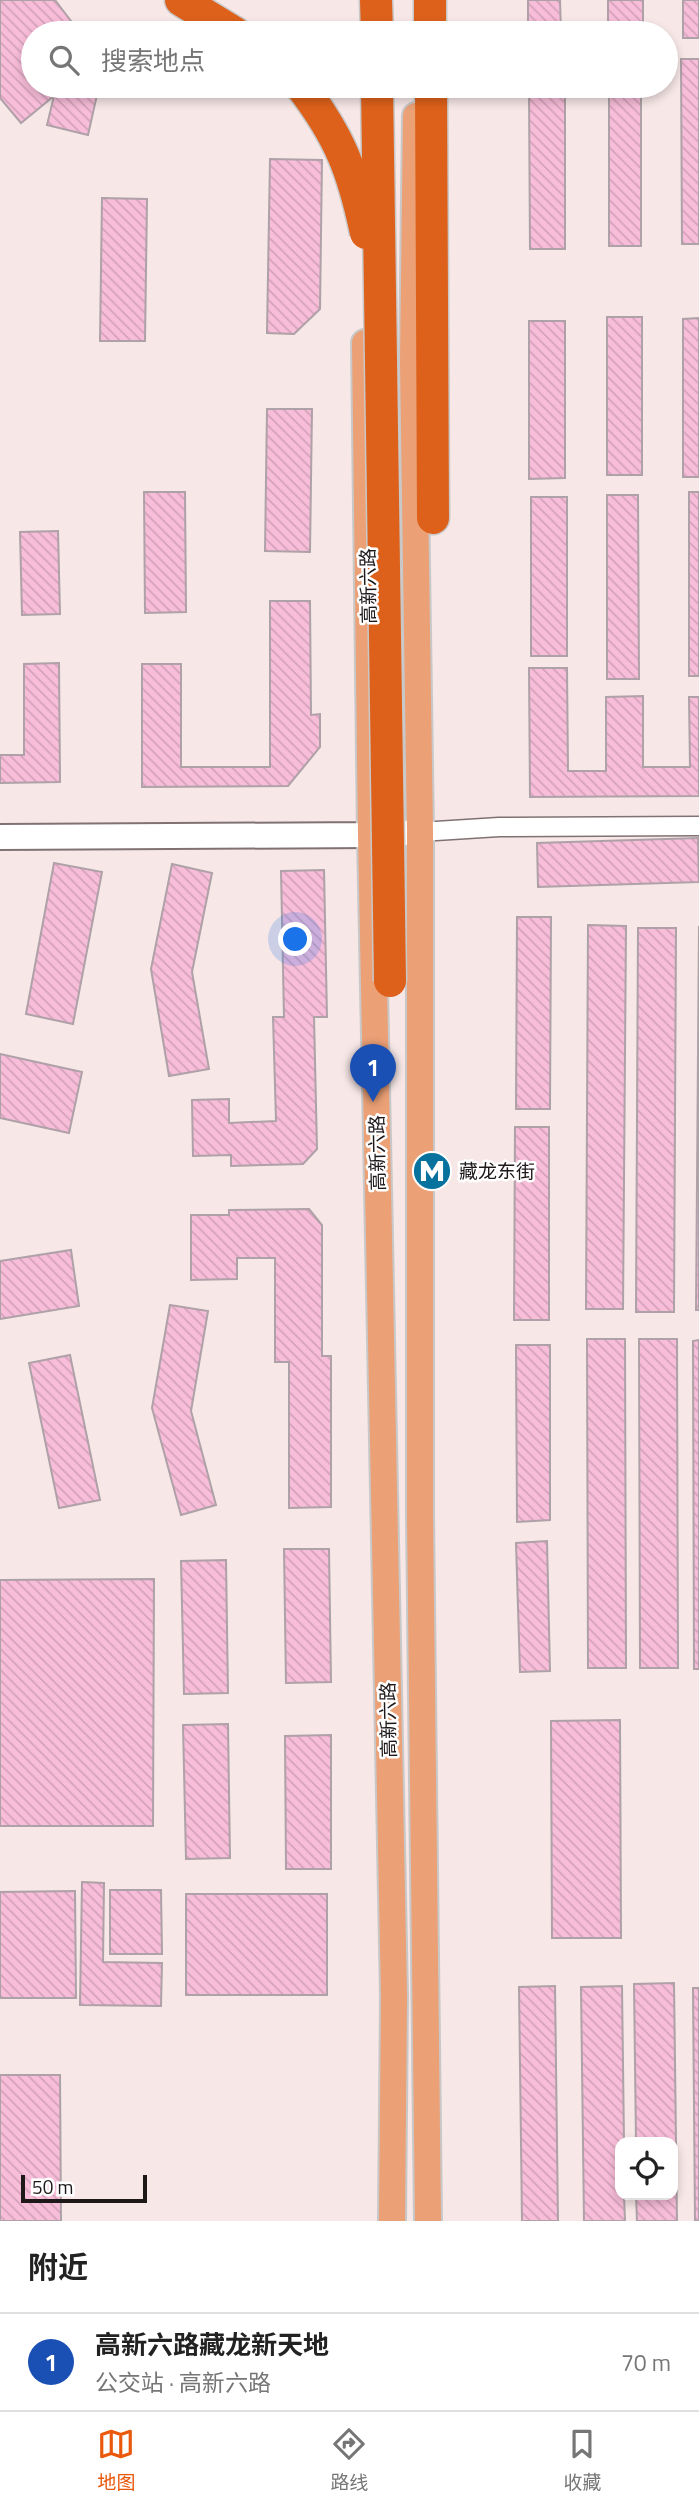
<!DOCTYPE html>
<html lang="zh">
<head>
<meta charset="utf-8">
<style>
  body { margin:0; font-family:"Titillium Web","Noto Sans SC",sans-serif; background:#f6f6f6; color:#222 }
  .controls { position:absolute; right:21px; bottom:21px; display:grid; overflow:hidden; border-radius:14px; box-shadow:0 4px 10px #0003 }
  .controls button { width:63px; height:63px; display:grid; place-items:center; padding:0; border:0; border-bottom:2px solid #e0e0e0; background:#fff; color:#222; font:35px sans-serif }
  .scale { position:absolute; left:21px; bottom:18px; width:126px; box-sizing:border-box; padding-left:7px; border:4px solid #1e1819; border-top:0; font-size:19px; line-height:24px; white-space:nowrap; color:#1e1819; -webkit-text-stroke:5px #fff; paint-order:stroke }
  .you { position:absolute; left:296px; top:940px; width:24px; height:24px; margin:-18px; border:5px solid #fff; border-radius:50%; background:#1a73e8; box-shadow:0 0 0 10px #1a73e833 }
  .badge { display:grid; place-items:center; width:46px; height:46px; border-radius:50%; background:#ea580c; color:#fff; font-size:23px; font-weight:700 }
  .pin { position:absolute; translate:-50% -58px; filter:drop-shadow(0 2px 4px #0008) }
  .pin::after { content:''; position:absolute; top:37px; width:24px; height:21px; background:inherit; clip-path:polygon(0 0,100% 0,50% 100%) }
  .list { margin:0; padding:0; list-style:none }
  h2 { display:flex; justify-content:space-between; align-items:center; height:91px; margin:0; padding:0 28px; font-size:30px }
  h2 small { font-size:23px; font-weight:400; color:#767676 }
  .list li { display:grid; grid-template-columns:46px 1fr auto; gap:21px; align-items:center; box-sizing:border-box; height:98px; padding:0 28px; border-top:2px solid #e0e0e0 }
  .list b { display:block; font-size:26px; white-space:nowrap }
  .list p { margin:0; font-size:23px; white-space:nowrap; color:#767676 }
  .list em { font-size:23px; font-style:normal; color:#767676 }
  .icon { flex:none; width:38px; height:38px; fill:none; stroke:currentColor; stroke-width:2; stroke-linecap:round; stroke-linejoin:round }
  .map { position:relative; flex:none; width:699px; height:2221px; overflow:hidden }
  .search { position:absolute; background:#fff; box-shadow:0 4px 10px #0003; left:21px; right:21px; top:21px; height:77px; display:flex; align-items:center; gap:18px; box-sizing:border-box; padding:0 24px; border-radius:38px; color:#767676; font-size:26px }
  .sheet { height:189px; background:#fff }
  nav { display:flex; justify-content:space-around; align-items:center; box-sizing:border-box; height:98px; border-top:2px solid #e0e0e0; background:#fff; font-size:19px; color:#767676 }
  nav a { display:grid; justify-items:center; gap:4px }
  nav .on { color:#ea580c }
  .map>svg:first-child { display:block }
</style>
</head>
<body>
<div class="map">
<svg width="699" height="2221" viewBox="0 0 699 2221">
  <defs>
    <pattern id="building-back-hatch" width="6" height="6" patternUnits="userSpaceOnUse" patternTransform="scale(1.75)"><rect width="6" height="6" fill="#f8bdd9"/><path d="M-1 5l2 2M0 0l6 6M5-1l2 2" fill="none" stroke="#d4a2ba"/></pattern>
  </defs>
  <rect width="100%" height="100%" fill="#f7e7e7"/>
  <g fill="url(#building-back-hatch)" stroke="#aea1a7" stroke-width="2">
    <path d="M0,0H55L80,33H33V86H99L88,135L47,125L54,96L21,123L0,98Z"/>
    <path d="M528,0H560L561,33H528Z"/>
    <rect x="608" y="0" width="35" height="33"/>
    <rect x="683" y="0" width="16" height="38"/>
    <path d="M681,59H699V244H682Z"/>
    <rect x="609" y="86" width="32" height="160"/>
    <path d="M529,90H565V249H530Z"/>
    <path d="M270,159L322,160L320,309L294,334L267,333Z"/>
    <path d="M102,198L147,199L145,341H100Z"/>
    <rect x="607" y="317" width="35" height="158"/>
    <path d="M699,318V477H683V319Z"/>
    <path d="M529,321H565V478L529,479Z"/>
    <path d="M267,409H312L310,552L265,551Z"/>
    <path d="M144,492H185L186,612L145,613Z"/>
    <rect x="689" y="492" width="10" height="184"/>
    <path d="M607,495H638L639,679H607Z"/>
    <rect x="531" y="497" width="36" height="159"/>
    <path d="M58,531L60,614L22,615L20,532Z"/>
    <path d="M270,601H310L311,715L320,714V747L288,786L142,787V664H181V767H270Z"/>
    <path d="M59,663L60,782L0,783V755H24V664Z"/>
    <path d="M529,668H567L568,771H606V697L643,696V767H690L689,697H699V796L530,797Z"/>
    <path d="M698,838L699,882L538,887L537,843Z"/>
    <path d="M54,863L102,872L73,1024L26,1014Z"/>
    <path d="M172,864L212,873L192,972L209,1069L169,1076L151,969Z"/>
    <path d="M324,870L327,1017H314L317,1149L303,1164L231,1166V1155L193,1156L192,1100L229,1099V1123L276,1121L273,1017H284L281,871Z"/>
    <path d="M517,917H551L550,1109H516Z"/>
    <path d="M588,925L626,926L623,1309H586Z"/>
    <path d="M699,926V1310H696Z"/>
    <path d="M638,928H676L674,1312H636Z"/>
    <path d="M0,1054L82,1072L69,1133L0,1118Z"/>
    <path d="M515,1127H549V1320H514Z"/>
    <path d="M309,1209L322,1225V1356H331V1507L289,1508V1362H275V1258H237V1279L191,1280V1215H229V1210Z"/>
    <path d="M71,1250L79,1306L0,1319V1261Z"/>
    <path d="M170,1305L208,1311L191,1411L216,1505L181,1515L152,1408Z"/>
    <path d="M587,1339H625L626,1668H588Z"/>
    <path d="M639,1339H677L678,1668H640Z"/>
    <path d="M699,1340V1669H694L693,1341Z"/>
    <path d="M516,1345H550V1520L517,1522Z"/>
    <path d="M70,1355L100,1500L59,1508L29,1363Z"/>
    <path d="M547,1541L550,1671L520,1672L516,1543Z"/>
    <path d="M284,1549H329L331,1682L286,1683Z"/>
    <path d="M226,1560L228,1693L184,1694L181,1561Z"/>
    <path d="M154,1579L153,1826H0V1580Z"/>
    <path d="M620,1720L621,1938H552L551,1721Z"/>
    <path d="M228,1724L230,1858L186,1859L183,1725Z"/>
    <path d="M331,1735V1869H286L285,1736Z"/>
    <path d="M82,1882L104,1883L103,1962L162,1963L161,2006L80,2005Z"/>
    <path d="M110,1890H161L162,1954H110Z"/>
    <path d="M75,1891L76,1998H0V1892Z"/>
    <rect x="186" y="1894" width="141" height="101"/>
    <path d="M674,1983L677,2221H637L636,2195H673V2142H636L634,1984Z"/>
    <path d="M555,1986L558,2221H522L519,1987Z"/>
    <path d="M622,1986L624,2142H620V2195H624L625,2221H584L581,1987Z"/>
    <path d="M693,1988H699V2221H695Z"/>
    <path d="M0,2075H60L61,2221H0Z"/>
  </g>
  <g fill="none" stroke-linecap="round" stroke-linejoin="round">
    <g stroke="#807273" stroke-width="21">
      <path id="street" d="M420,832L499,827L699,826"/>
    </g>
    <g stroke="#807273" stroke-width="28">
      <path id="secondary" d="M0,837L371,835L420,832"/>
    </g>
    <g stroke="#c9c8c8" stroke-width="30">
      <g id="primary">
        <path d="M416,116L413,363L420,832V1515L428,2221"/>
        <path d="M365,343L371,835L394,1996L392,2221"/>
      </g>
    </g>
    <g stroke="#c9c8c8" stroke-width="35">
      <g id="highway">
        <path d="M181,0L235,33"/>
        <path d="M376,0L377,33"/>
        <path d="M430,0V33"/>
        <path d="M431,86L433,518"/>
      </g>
    </g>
    <use href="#street" stroke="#fff" stroke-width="18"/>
    <use href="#secondary" stroke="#fff" stroke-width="24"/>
    <use href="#primary" stroke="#eba076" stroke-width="26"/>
    <use href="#highway" stroke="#dd611b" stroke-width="32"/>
    <g stroke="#c9c8c8" stroke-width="35" stroke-linecap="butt">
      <g id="highway-bridge">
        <path d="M301,86C340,137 353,171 366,233"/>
        <path d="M377,86L390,981"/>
      </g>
    </g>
    <use href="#highway-bridge" stroke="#dd611b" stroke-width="32"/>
  </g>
  <defs>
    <g id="metro-disc" transform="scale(2.0125)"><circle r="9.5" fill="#08729e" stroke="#fff"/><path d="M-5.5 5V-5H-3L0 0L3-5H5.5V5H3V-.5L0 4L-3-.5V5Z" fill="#fff"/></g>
  </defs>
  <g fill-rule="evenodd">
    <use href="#metro-disc" x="432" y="1171"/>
  </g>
  <g text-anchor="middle" stroke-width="5" stroke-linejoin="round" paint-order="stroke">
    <g font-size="19" fill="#1e1819" stroke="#fff">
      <text transform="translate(368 586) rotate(-91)" y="7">高新六路</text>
      <text transform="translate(377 1153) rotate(-91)" y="7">高新六路</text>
      <text transform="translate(388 1720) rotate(-91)" y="7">高新六路</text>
    </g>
    <g font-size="19" fill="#1e1819" stroke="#fff" text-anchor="start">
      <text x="459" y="1178">藏龙东街</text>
    </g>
  </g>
</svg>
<div class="controls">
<button><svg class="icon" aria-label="locate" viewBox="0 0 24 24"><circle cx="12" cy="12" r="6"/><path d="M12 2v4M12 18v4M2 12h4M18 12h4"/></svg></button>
</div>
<div class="scale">50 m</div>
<div class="you"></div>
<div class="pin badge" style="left:373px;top:1102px;background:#1a4fb4">1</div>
<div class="search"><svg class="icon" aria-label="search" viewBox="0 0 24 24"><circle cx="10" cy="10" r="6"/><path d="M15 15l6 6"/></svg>搜索地点</div>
</div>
<section class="sheet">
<h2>附近<small></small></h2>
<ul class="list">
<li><span class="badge" style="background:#1a4fb4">1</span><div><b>高新六路藏龙新天地</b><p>公交站 · 高新六路</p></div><em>70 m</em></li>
</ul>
</section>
<nav>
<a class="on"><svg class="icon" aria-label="map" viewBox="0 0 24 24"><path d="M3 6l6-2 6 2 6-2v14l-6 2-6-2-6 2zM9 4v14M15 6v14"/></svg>地图</a>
<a><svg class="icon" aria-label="directions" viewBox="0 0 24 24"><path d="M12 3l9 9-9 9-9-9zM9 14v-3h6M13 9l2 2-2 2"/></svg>路线</a>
<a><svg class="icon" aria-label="saved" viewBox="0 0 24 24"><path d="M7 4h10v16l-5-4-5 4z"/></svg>收藏</a>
</nav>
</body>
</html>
